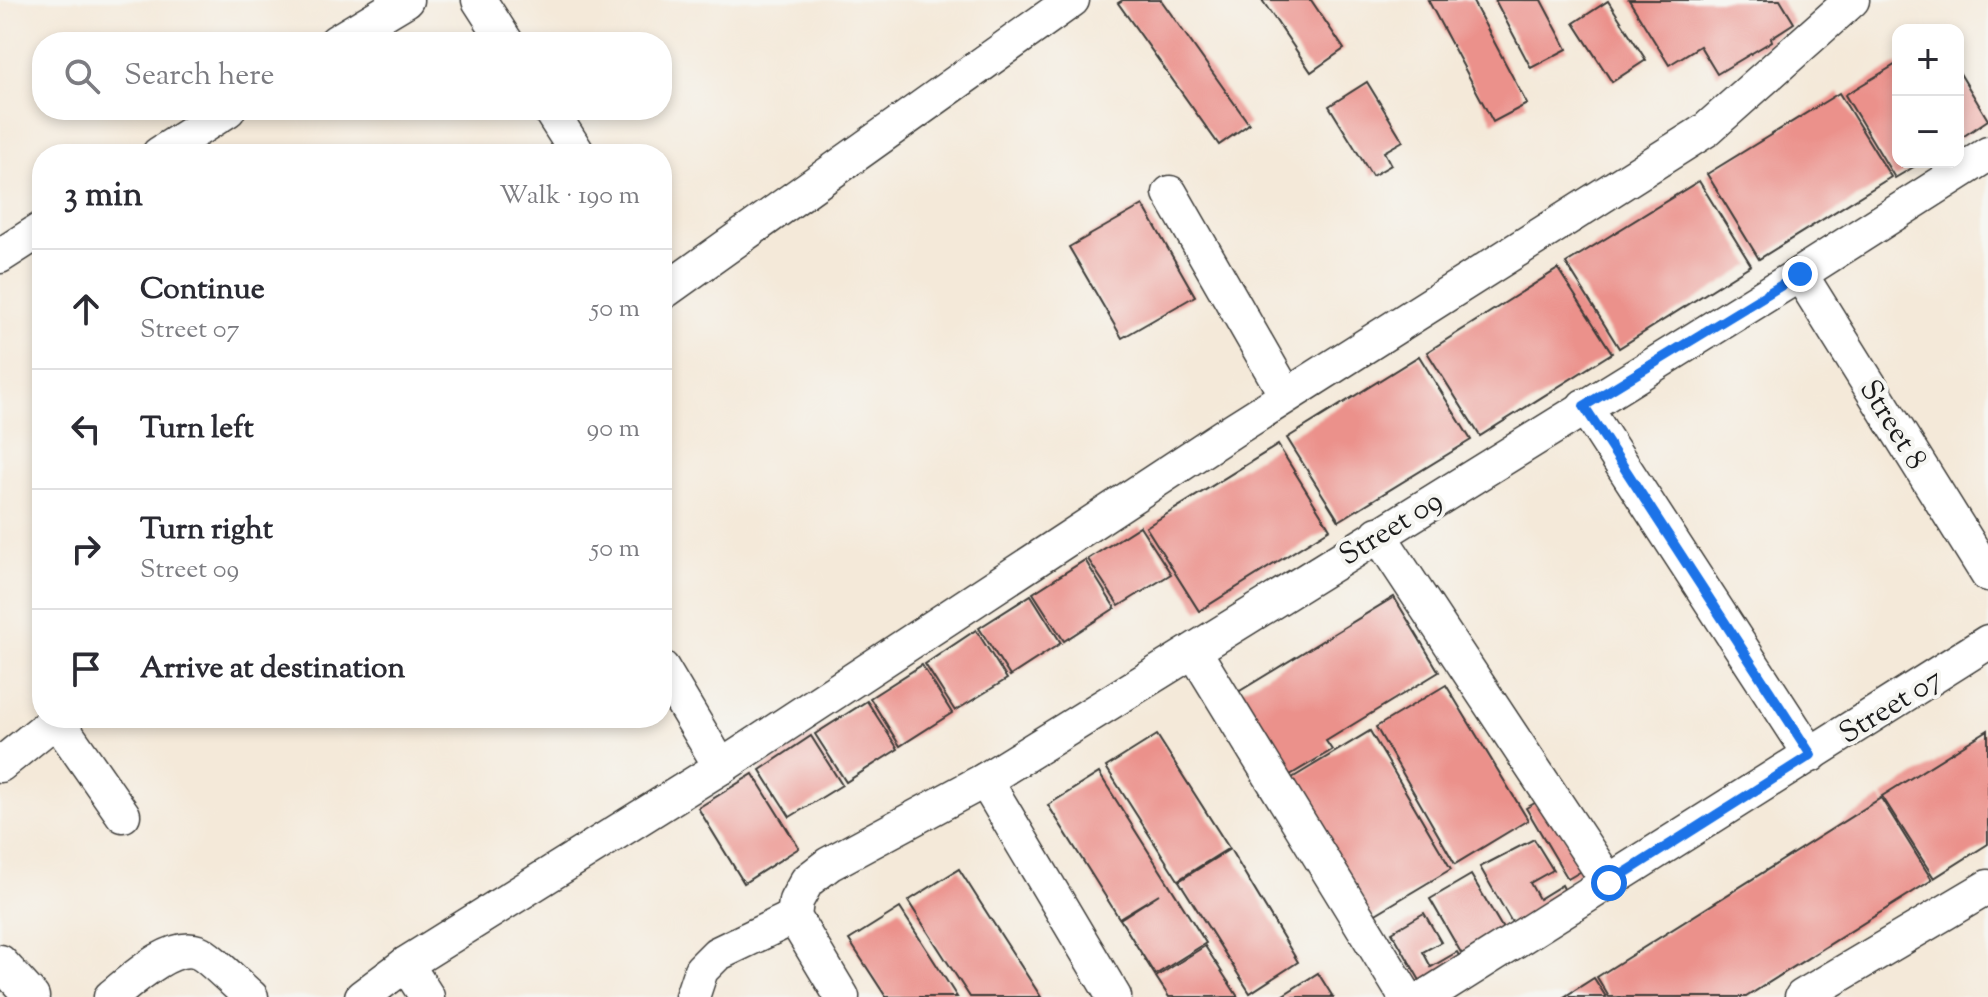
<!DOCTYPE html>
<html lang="en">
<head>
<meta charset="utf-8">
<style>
  body { margin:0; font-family:"Sorts Mill Goudy",serif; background:#f2f2f3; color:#2b2b33 }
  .controls { position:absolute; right:24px; top:24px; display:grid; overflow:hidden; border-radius:16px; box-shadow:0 4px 12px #0003 }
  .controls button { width:72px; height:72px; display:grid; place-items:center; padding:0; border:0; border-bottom:2px solid #e1e1e2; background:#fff; color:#2b2b33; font:40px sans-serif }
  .stop { position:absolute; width:24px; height:24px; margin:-18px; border:6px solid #1a73e8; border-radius:50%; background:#fff }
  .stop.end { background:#1a73e8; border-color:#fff; box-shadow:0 2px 8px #0008 }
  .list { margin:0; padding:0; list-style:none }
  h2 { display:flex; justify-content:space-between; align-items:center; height:104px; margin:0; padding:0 32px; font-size:34px }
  h2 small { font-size:26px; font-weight:400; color:#7c7c81 }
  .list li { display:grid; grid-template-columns:52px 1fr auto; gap:24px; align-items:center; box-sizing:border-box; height:120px; padding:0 32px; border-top:2px solid #e1e1e2 }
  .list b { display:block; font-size:30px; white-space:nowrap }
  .list p { margin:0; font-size:26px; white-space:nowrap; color:#7c7c81 }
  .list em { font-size:26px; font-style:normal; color:#7c7c81 }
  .icon { flex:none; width:44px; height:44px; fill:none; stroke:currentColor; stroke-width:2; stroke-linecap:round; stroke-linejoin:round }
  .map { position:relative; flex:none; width:1988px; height:997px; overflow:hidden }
  .search { position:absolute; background:#fff; box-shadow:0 4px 12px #0003; left:32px; top:32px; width:640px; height:88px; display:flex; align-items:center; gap:20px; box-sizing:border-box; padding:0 28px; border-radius:32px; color:#7c7c81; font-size:30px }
  .panel { position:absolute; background:#fff; box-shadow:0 4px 12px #0003; left:32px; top:144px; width:640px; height:584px; border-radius:32px }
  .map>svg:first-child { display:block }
</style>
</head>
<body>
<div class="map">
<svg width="1988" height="997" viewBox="0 0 1988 997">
  <rect width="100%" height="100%" fill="#f6f6f2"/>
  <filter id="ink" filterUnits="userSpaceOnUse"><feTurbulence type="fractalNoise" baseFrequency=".0125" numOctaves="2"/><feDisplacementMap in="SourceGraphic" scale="16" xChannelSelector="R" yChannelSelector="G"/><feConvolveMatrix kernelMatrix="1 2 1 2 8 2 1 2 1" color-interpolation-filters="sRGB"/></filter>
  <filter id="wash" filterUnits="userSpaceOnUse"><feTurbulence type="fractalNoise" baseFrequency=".006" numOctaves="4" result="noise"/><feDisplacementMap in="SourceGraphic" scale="32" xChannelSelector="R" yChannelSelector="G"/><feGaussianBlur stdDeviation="1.8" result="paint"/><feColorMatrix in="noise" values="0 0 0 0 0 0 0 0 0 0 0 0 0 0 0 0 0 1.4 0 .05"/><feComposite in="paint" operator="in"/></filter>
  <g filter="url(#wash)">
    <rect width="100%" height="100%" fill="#f4e9d9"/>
    <g id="blocks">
      <g fill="#eb918b">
        <path d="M1123,0H1161L1249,124L1219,145L1118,3Z"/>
        <path d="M1262,0H1311L1344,49L1311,72Z"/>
        <path d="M1428,0H1472L1527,104L1493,122Z"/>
        <path d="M1495,0H1541L1567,49L1531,68Z"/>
        <path d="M1629,0H1780L1794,23L1771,38L1772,41L1717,74L1700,46L1669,65Z"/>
        <path d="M1608,1L1646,60L1612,82L1574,23Z"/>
        <path d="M1898,63V162H1922L1895,178L1845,95Z"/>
        <path d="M1958,70L1988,120L1958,140Z"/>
        <path d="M1367,82L1403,141L1384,152L1391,165L1372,176L1329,106Z"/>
        <path d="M1839,93L1891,177L1759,259L1707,174Z"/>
        <path d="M1699,181L1751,265L1619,348L1566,263Z"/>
        <path d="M1143,205L1195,296L1122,338L1069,247Z"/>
        <path d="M1558,269L1612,353L1480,436L1427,352Z"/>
        <path d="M1419,356L1471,440L1339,521L1287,438Z"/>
        <path d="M1278,445L1330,529L1199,611L1146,527Z"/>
        <path d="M1140,526L1171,574L1119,606L1088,559Z"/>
        <path d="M1085,560L1115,608L1064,641L1033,593Z"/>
        <path d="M1031,595L1061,643L1010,676L979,628Z"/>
        <path d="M1394,597L1439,672L1326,741L1332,750L1280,781L1230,697Z"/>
        <path d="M976,630L1007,679L955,711L925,664Z"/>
        <path d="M922,665L952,713L900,746L870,698Z"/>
        <path d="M1446,685L1528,820L1455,864L1376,727Z"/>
        <path d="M867,701L898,749L846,782L815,734Z"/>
        <path d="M1988,730V844L1934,878L1882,796Z"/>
        <path d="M1370,731L1451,869L1369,918L1287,781Z"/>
        <path d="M1157,735L1229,848L1178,880L1106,767Z"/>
        <path d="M811,736L842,785L790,817L760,770Z"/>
        <path d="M1099,773L1206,943L1155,975L1120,919L1159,894L1119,918L1048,805Z"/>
        <path d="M753,774L799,848L744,883L698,808Z"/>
        <path d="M1881,798L1932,880L1746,997H1609L1597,977Z"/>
        <path d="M1542,799L1585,869L1568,879L1526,808Z"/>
        <path d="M1534,839L1553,870L1530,883L1539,899L1562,885L1571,902L1518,933L1480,867Z"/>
        <path d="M1230,849L1298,962L1250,993L1179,881Z"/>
        <path d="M959,869L994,924L1041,997H970L944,957L908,901Z"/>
        <path d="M1471,875L1509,939L1467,963L1430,899Z"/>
        <path d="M900,908L936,964L957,997H886L849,940Z"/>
        <path d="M1424,913L1441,942L1423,952L1431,967L1457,952L1466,968L1426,991L1392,932Z"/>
        <path d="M1205,946L1238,997H1169L1156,977Z"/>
        <path d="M1318,973L1333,997H1280Z"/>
        <path d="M1594,978L1606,997H1564Z"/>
      </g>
    </g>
  </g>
  <g filter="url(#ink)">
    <use href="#blocks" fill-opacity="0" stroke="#3c3b38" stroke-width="2"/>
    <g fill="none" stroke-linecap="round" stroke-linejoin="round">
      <g stroke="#3c3b38" stroke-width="37">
        <g id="minor">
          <path d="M479,0L506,42"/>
          <path d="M336,42L406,0"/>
          <path d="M550,110L578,154"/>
          <path d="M159,154L228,110"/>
          <path d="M1170,193L1286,395"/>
          <path d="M0,256L42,229"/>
          <path d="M1800,274L1988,575"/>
          <path d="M662,293L1072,0"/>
          <path d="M1584,406L1811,755"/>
          <path d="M1378,534L1609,883"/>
          <path d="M1194,651L1406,997"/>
          <path d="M662,668L721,767"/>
          <path d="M56,719L123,815"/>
          <path d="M0,765L58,718"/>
          <path d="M985,780L1114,997"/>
          <path d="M0,962L32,997"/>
          <path d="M406,964L427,997"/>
          <path d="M111,997C130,982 171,942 198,952C209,956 239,987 251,997"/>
          <path d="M362,997L406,964L721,767L1233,430L1706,130L1852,0"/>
          <path d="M692,997L701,970L717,954L794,917"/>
          <path d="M842,997L794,917L796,901L807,881L829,864L985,780L1800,274L1988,154"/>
          <path d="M1426,997L1988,642"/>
          <path d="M1802,997L1988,887"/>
        </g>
      </g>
      <use href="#minor" stroke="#fff" stroke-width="34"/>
    </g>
  </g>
  <g fill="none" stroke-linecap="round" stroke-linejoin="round" filter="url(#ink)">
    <path stroke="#1a73e8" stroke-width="10" d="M1609,883L1811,755L1584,406L1800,274"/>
  </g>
  <g text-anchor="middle" stroke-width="8" stroke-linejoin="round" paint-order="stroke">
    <g font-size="30" fill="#1c1c1c" stroke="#f6f6f2">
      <text transform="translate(1894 424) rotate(58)" y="10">Street 8</text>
      <text transform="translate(1390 527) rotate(-32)" y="10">Street 09</text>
      <text transform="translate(1890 705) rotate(-32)" y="10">Street 07</text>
    </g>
  </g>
</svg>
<div class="controls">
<button>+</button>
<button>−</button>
</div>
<div class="stop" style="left:1609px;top:883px"></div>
<div class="stop end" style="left:1800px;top:274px"></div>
<div class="search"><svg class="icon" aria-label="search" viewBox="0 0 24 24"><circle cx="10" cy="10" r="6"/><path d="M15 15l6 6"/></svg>Search here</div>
<section class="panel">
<h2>3 min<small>Walk · 190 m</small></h2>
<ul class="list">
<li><svg class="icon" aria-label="ahead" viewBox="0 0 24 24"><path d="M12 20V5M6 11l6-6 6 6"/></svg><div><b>Continue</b><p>Street 07</p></div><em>50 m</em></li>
<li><svg class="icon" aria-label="left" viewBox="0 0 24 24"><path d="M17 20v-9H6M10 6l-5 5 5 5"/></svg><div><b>Turn left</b></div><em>90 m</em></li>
<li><svg class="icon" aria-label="right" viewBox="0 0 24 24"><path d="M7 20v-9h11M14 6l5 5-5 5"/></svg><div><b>Turn right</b><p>Street 09</p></div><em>50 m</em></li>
<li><svg class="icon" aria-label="arrive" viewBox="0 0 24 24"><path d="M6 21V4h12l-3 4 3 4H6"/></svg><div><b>Arrive at destination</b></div></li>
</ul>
</section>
</div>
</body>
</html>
